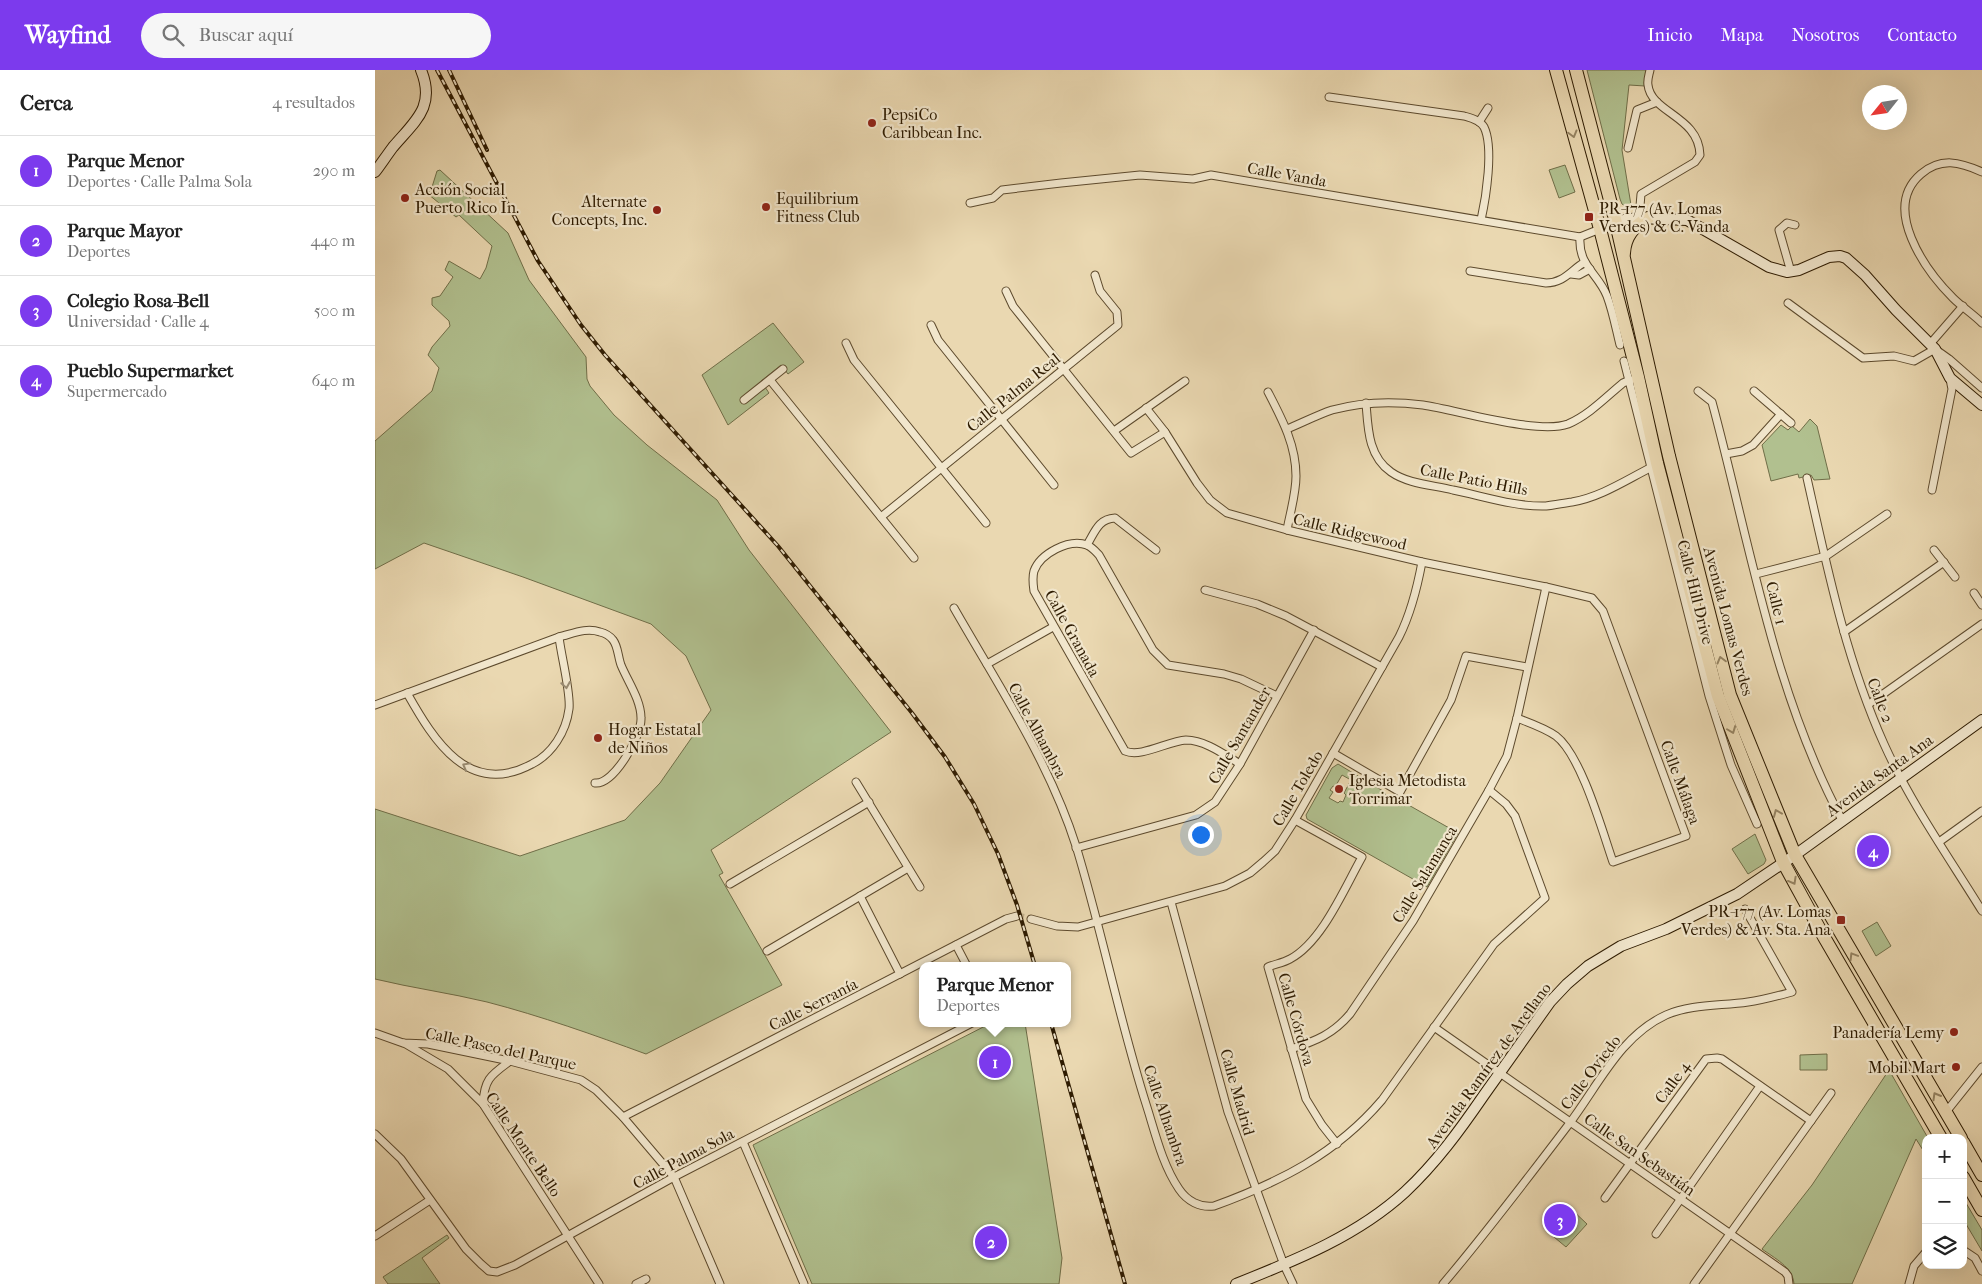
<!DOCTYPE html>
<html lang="es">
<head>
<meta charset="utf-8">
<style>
  body { margin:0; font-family:"IM FELL French Canon",serif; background:#f6f6f6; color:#222 }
  .controls { position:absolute; right:15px; bottom:15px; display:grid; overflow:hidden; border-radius:10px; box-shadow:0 5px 20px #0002 }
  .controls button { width:45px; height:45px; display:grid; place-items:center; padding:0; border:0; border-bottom:1px solid #e0e0e0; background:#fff; color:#222; font:25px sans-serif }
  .compass { position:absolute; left:1487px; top:15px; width:45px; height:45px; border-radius:50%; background:#fff; box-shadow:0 5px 20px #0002; rotate:240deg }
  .you { position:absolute; left:825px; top:764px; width:18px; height:18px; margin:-12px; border:4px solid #fff; border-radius:50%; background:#1a73e8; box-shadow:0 0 0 8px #1a73e833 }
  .badge { display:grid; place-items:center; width:32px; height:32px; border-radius:50%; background:#7c3aed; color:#fff; font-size:16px; font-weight:700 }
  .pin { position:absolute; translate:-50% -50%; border:2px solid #fff; box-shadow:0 1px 5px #0006 }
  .popup { position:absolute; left:544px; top:892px; width:152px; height:65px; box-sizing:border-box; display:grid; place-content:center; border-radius:10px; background:#fff; filter:drop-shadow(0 1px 4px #0005); font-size:16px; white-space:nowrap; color:#767676 }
  .popup b { font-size:19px; color:#222 }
  .popup::after { content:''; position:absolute; left:50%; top:100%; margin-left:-10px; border:10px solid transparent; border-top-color:#fff }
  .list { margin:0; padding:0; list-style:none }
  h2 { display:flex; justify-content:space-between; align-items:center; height:65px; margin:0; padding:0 20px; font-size:21px }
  h2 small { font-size:16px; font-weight:400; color:#767676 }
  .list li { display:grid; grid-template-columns:32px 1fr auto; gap:15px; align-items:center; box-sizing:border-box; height:70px; padding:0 20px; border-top:1px solid #e0e0e0 }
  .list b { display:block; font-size:19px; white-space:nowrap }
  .list p { margin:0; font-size:16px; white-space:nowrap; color:#767676 }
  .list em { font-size:16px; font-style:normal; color:#767676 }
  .icon { flex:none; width:28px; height:28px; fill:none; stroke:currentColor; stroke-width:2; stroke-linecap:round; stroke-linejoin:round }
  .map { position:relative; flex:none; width:1607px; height:1214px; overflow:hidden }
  header { display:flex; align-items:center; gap:30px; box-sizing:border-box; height:70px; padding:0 25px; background:#7c3aed; color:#fff }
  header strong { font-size:24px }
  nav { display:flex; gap:28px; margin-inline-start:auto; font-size:18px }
  .search { width:350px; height:45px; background:#f6f6f6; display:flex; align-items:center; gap:12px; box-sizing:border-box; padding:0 18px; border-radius:28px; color:#767676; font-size:19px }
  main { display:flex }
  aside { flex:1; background:#fff }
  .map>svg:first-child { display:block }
</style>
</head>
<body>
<header>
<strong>Wayfind</strong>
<div class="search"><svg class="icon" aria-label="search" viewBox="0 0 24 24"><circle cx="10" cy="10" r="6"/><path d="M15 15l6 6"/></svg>Buscar aquí</div>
<nav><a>Inicio</a><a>Mapa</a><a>Nosotros</a><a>Contacto</a></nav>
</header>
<main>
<aside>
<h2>Cerca<small>4 resultados</small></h2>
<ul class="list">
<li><span class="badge">1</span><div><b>Parque Menor</b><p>Deportes · Calle Palma Sola</p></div><em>290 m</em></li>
<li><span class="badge">2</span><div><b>Parque Mayor</b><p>Deportes</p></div><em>440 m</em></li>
<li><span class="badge">3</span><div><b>Colegio Rosa-Bell</b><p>Universidad · Calle 4</p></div><em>500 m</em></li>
<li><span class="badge">4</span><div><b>Pueblo Supermarket</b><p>Supermercado</p></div><em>640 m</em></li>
</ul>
</aside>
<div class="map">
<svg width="1607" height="1214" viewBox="0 0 1607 1214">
  <rect width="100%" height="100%" fill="#ead8b1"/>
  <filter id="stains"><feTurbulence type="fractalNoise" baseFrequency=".004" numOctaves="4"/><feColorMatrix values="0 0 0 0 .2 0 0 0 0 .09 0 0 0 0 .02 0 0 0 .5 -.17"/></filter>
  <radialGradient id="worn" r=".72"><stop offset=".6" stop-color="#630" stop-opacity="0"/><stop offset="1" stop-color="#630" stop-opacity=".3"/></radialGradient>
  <g fill="#b1c08f" stroke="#706e48" fill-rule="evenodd">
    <path d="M1212,0H1273L1270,16L1254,15L1247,80L1256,135L1251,137L1247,134L1245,129Z"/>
    <path d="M1190,95L1200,122L1184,128L1174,100Z"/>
    <path d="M65,100L133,163L154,210L211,287L212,309L215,316L239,345L272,375L342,430L374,480L516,662L336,780L348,803L344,805L407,915L271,984C219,965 166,946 112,932C75,923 37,918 0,909V739L145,786L250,750L285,713L336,640L311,586L276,554L148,507L49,473L0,499V371L57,321L64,298L53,285L57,277L75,256L74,251L57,235V228L65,226L78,207L70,200L74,191L105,209L111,198L117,176L84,145L81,147L53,124L57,117L62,101Z"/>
    <path d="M398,253L429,292L413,304L406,295L386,311L394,323L353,355L327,305Z"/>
    <path d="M1435,349L1442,356L1455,409L1439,410L1436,405L1424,408L1423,404L1396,411L1387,375L1406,355L1413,360L1417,356L1424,362Z"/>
    <path d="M963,694L1008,721L1015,730L1019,732L1030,733L1083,763L1052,817L932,749L931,745L957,698ZM967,705L976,710L969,723L971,725L968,732L965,731L963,733L954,728L958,722L955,720L958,716L960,717Z"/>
    <path d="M1380,764L1391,790L1389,794L1373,804L1357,779Z"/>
    <path d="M1502,852L1516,876L1501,886L1487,861Z"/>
    <path d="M616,953H650L687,1188L684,1214H437L378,1075Z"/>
    <path d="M1452,984V1000H1425V985Z"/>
    <path d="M1514,1000L1553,1068H1551V1085L1541,1069L1477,1214H1419C1418,1197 1399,1188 1387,1179L1437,1115Z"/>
    <path d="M1588,1128L1607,1160V1181L1588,1149Z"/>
    <path d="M1195,1138L1212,1154L1191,1177L1173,1162Z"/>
    <path d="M72,1165L74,1168L47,1188L65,1214H13L8,1207Z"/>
  </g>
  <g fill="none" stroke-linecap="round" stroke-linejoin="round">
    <path stroke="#c4b28e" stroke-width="7" stroke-dasharray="7 3.5" stroke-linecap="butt" d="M642,846L656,849"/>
    <g stroke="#5d4a2d" stroke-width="9">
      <g id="street">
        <path d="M954,27L1089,46C1096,48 1105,50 1109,57C1119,77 1111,128 1106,150"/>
        <path d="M1104,52L1113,38"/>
        <path d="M1253,78L1262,40L1282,32"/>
        <path d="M1607,102C1585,92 1566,87 1546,104C1506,138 1550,200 1578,228C1587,237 1598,244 1607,253"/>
        <path d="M595,133L618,128L627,120L686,113L765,105L818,109L836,105L1205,167L1225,159"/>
        <path d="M1264,148L1266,124L1320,92L1325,85C1324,46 1276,43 1273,15C1272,10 1274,5 1275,0"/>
        <path d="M1205,167C1203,196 1223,203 1232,226C1238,242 1241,259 1245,275"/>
        <path d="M1095,201L1171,213C1189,213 1196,200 1210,192"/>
        <path d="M1416,202L1404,160L1412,153L1420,155"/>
        <path d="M1196,204L1204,205L1215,199"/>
        <path d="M631,221L638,236L756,383L790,362"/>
        <path d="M1413,233L1488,288L1519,286L1539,291L1560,279L1574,289L1607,318"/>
        <path d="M556,255L563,270L679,415"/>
        <path d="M471,273L479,290L611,453"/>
        <path d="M1555,274L1588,236"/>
        <path d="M1249,291L1334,626L1356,695L1382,754"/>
        <path d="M395,310L539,488"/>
        <path d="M1323,321L1337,332C1375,473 1398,621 1467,750"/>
        <path d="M1379,321L1416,353"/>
        <path d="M893,322C907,349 921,375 921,406C921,424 915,443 912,460"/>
        <path d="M369,330L408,299"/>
        <path d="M991,333C993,358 993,386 1016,402C1033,414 1058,415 1078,420C1108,426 1140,437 1171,436C1180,435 1189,433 1197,432C1226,427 1251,410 1277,397"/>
        <path d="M771,338L790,362L822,413L835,430L852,443L912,460L1047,492L1171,517L1217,528L1228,541L1311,766L1238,792C1227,760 1206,685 1181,666C1170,658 1155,653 1142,648"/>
        <path d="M912,359C927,353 942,345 957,340C986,332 1018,331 1048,335C1082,340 1163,365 1193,354C1214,345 1231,327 1248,313L1255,310"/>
        <path d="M739,361L810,311"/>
        <path d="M1351,384L1367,381L1378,375L1406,344"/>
        <path d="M1432,408C1452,497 1471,590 1509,674C1535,732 1573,786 1607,841"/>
        <path d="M1557,420L1577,319L1575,309"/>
        <path d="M506,447L743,255L742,242L725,221L720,205"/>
        <path d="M712,475C720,462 723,449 740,448L781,480"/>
        <path d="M1559,480L1580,507"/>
        <path d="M1381,504L1451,486L1512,444"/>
        <path d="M830,520L882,534L911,546L1007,597"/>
        <path d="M1599,523L1607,535"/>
        <path d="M579,538C623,615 674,691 701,776C727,861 744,949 771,1034C780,1062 787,1094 804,1119C812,1131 825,1138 839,1136C905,1112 961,1084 1007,1030L1119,874L1170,828L1140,746L1131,734L1114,720"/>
        <path d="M1469,562L1569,492"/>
        <path d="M612,594L678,557"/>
        <path d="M32,623C59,671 94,728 157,694C177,684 191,662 194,639C196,623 186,585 184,567"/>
        <path d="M1494,634L1607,554"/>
        <path d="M0,635L184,567C197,564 211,557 225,562C229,563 235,566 238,570C243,576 243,587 246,595C253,612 266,630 266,648C267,665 239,715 220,713"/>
        <path d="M958,683L1025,722L1076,630L1091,586L1152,597"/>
        <path d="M865,694C850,685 830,670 811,670C793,671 766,688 750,681L659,521C658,514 657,508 659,501C665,484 694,468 712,475C717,477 721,482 724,485L778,580L793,595L849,604L866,609L902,626"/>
        <path d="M481,712L545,817"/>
        <path d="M920,750L987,787C969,819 947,872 915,889C908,893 900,894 893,897L931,1029L947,1055L962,1074"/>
        <path d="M1564,772L1607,741"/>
        <path d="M701,778L821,745L840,732L865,694L939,560"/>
        <path d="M355,814L494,732"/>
        <path d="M485,826L525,904"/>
        <path d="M796,832L853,1042L909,1195L918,1214"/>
        <path d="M656,849L682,856L703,857L850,816L875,803L888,792L900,781L920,750L1024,567C1036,543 1042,519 1047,492"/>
        <path d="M581,875L592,896"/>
        <path d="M392,881L533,798"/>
        <path d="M1059,957L1410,1202L1413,1206L1414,1214"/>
        <path d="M0,963L28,973L53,974L135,991L206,1010L221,1020L248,1047L299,1107L345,1214"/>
        <path d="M29,973L73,999L108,1034L224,1214"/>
        <path d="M916,979C941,971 958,964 975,944L1038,851L1114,720L1132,686L1142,648L1171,517"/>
        <path d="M108,1034C109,1009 116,1005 135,991"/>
        <path d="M1571,1042L1607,997"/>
        <path d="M248,1047L631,849L642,846"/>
        <path d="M0,1064L26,1089L91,1179L106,1194L114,1201L122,1202L140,1195L299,1107L597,953"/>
        <path d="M368,1072L429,1214"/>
        <path d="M1230,1128L1331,989L1342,988L1347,989L1436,1051"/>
        <path d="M1281,1164L1385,1016"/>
        <path d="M0,1166L55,1130"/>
        <path d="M1588,1180L1600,1188L1607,1201"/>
        <path d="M261,1214L271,1209"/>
        <path d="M1068,1214C1112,1162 1153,1108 1194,1054C1223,1016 1245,966 1291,945C1316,934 1346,936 1373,932C1388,930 1402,926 1417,922L1370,839"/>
        <path d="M1319,1214L1456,1023"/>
        <path d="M1534,1214L1539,1196L1551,1182"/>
      </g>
    </g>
    <g stroke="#2e1b01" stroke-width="12">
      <g id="secondary">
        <path d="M0,102C6,94 12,85 18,77C40,51 61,37 46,0"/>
        <path d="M1225,159L1249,150L1264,148L1312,150L1394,197L1412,202L1424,200L1454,187L1465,186L1471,188L1490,205L1521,240L1560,279L1575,308L1607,335"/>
        <path d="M861,1214C921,1190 982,1166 1030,1122C1061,1093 1085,1060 1109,1025C1131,994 1153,963 1175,932L1192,914L1213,896L1246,876L1291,859L1362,824L1420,785L1607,650"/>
      </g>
    </g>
    <g stroke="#2e1b01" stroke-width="14">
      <g id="highway">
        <path d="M1181,0L1225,159L1263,307L1282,393L1343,626L1408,792L1449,867L1566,1068"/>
        <path d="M1201,0L1241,153L1294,386L1355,625L1420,785L1586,1068"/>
        <path d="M1249,183C1250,166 1259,156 1273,148"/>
        <path d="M1588,1072L1607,1105"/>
        <path d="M1588,1107L1607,1140"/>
      </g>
    </g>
    <use href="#street" stroke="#f1e6cc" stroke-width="7"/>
    <use href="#secondary" stroke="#f1e6cc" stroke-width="10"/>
    <use href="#highway" stroke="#ead8b1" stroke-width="12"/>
    <g stroke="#2e1b01" stroke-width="4">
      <g id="rail">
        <path d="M62,0L163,191L206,255L230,285L403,476L537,643L570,687L599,734L623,784L642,835L660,896"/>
        <path d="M74,0L112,80"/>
        <path d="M676,953L750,1214"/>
      </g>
    </g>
    <use href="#rail" stroke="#f1e6cc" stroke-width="2" stroke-dasharray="5.5" stroke-linecap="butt"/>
  </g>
  <defs><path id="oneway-chevron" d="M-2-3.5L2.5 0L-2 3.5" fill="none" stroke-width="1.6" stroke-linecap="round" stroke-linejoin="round" transform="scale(1.25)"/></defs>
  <g stroke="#958362">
    <use href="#oneway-chevron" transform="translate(1198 64) rotate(75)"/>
    <use href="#oneway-chevron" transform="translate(1346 590) rotate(-105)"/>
    <use href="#oneway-chevron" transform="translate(1357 660) rotate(69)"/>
    <use href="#oneway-chevron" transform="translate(1402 743) rotate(-113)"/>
    <use href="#oneway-chevron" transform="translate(1418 811) rotate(61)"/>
    <use href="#oneway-chevron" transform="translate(1478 886) rotate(-121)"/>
    <use href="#oneway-chevron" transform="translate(1561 1026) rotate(-120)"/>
  </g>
  <g stroke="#998b71">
    <use href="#oneway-chevron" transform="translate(191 615) rotate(81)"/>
    <use href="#oneway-chevron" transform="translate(91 696) rotate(-151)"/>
  </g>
  <g fill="#8f2418" stroke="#f1e6cc" stroke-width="2">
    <circle cx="497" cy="53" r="5"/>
    <circle cx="30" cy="128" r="5"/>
    <circle cx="391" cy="137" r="5"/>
    <circle cx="282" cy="140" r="5"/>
    <rect x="1209" y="142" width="10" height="10" rx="2.5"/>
    <circle cx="223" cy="668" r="5"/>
    <circle cx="964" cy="719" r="5"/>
    <rect x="1461" y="845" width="10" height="10" rx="2.5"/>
    <circle cx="1579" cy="962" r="5"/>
    <circle cx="1581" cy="997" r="5"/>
  </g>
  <g text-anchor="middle" stroke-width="4.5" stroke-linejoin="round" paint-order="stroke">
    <g font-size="16" fill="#2e1b01" stroke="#f1e6cc" text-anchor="start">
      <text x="507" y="50">PepsiCo<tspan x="507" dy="18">Caribbean Inc.</tspan></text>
      <text x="40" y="125">Acción Social<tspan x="40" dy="18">Puerto Rico In.</tspan></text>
      <text x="401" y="134">Equilibrium<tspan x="401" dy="18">Fitness Club</tspan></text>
      <text x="272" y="137" text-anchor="end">Alternate<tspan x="272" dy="18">Concepts, Inc.</tspan></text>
      <text x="1224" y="144">PR-177 (Av. Lomas<tspan x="1224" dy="18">Verdes) &amp; C. Vanda</tspan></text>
      <text x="233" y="665">Hogar Estatal<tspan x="233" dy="18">de Niños</tspan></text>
      <text x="974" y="716">Iglesia Metodista<tspan x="974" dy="18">Torrimar</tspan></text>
      <text x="1456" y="847" text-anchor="end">PR-177 (Av. Lomas<tspan x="1456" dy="18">Verdes) &amp; Av. Sta. Ana</tspan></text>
      <text x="1569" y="968" text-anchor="end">Panadería Lemy</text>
      <text x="1571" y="1003" text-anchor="end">Mobil Mart</text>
    </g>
    <g font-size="16" fill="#2e1b01" stroke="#f1e6cc">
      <text transform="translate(912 104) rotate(10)" y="6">Calle Vanda</text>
      <text transform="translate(638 322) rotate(-39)" y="6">Calle Palma Real</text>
      <text transform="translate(1099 409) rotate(11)" y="6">Calle Patio Hills</text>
      <text transform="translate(975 461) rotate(13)" y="6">Calle Ridgewood</text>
      <text transform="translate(1321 522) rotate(76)" y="6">Calle Hill Drive</text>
      <text transform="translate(1402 533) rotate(76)" y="6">Calle 1</text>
      <text transform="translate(1354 551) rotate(75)" y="6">Avenida Lomas Verdes</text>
      <text transform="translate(698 563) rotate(61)" y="6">Calle Granada</text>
      <text transform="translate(1506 630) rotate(69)" y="6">Calle 2</text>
      <text transform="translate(663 660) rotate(62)" y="6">Calle Alhambra</text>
      <text transform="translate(864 665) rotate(-60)" y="6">Calle Santander</text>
      <text transform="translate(1504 705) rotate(-36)" y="6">Avenida Santa Ana</text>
      <text transform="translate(1306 712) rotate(70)" y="6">Calle Málaga</text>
      <text transform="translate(922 718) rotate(-60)" y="6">Calle Toledo</text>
      <text transform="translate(1049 804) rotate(-59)" y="6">Calle Salamanca</text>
      <text transform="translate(438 934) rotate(-27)" y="6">Calle Serranía</text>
      <text transform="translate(922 949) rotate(74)" y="6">Calle Córdova</text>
      <text transform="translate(126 978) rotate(12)" y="6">Calle Paseo del Parque</text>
      <text transform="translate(1113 995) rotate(-54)" y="6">Avenida Ramírez de Arellano</text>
      <text transform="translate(1215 1002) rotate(-53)" y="6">Calle Oviedo</text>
      <text transform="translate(1297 1012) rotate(-54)" y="6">Calle 4</text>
      <text transform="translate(863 1022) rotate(74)" y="6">Calle Madrid</text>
      <text transform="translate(791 1045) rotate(71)" y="6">Calle Alhambra</text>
      <text transform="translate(149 1074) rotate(56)" y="6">Calle Monte Bello</text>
      <text transform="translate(1265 1084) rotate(35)" y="6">Calle San Sebastián</text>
      <text transform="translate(308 1088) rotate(-28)" y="6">Calle Palma Sola</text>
    </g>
  </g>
  <rect width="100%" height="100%" filter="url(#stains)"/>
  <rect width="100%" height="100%" fill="url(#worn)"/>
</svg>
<div class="controls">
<button>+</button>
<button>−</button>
<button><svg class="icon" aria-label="layers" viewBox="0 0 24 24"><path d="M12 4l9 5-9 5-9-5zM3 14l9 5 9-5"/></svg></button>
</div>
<svg class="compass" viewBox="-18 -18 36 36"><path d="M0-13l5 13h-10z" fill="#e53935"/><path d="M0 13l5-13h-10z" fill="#767676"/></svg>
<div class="you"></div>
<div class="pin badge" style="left:620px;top:992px">1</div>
<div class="popup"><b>Parque Menor</b>Deportes</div>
<div class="pin badge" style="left:616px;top:1172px">2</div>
<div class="pin badge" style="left:1185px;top:1150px">3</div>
<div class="pin badge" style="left:1498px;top:781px">4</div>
</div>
</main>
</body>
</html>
